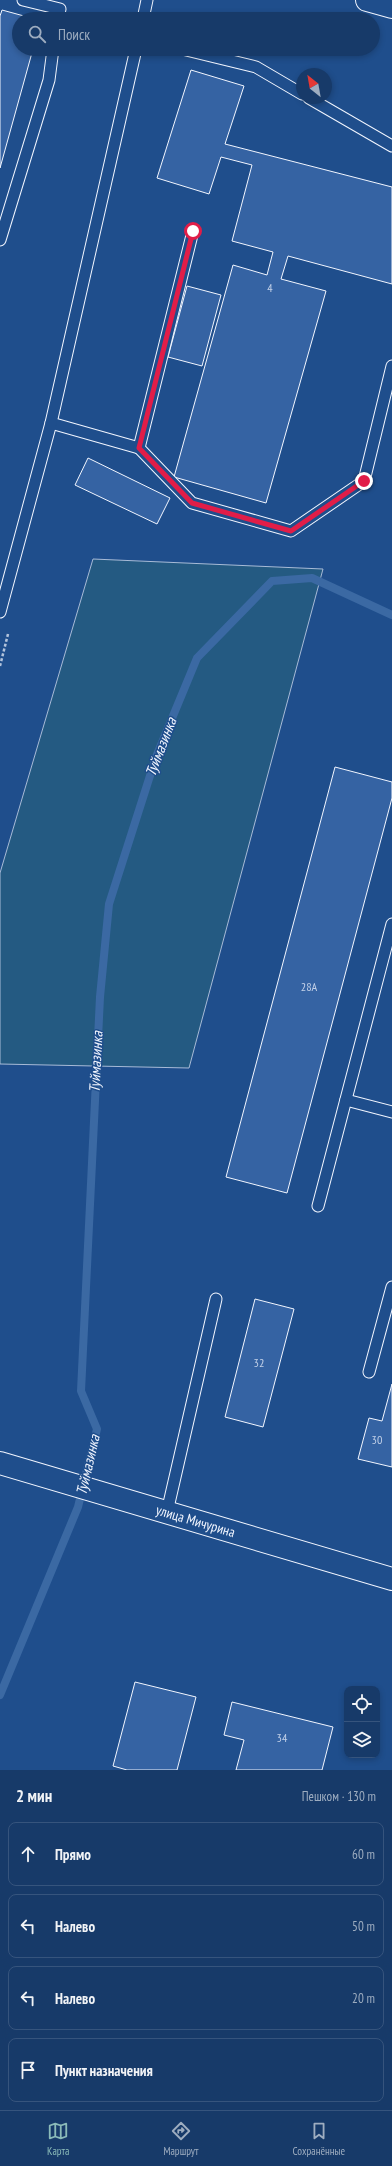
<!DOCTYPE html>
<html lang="ru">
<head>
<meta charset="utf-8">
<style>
  body { margin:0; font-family:"PT Sans Narrow",sans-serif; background:#20416f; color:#f1f3f6 }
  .controls { position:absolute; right:12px; bottom:12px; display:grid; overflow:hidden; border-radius:8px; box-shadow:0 2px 6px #0003 }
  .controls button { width:36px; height:36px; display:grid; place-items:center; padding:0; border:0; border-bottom:1px solid #36547d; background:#173a69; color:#f1f3f6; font:20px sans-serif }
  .compass { position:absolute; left:296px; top:68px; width:36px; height:36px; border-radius:50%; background:#173a69; box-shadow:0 2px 6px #0003; rotate:329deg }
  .stop { position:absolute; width:12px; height:12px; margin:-9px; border:3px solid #e11d48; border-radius:50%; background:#fff }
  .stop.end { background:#e11d48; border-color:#fff; box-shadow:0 1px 4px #0008 }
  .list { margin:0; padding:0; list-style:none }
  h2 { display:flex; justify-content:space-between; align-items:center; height:52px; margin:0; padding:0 16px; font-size:17px }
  h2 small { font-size:13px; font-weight:400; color:#9eadc0 }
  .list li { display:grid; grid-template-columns:26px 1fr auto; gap:12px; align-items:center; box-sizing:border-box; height:64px; margin:0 8px 8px; padding:0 8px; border:1px solid #36547d; border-radius:8px }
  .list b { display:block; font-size:15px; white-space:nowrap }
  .list em { font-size:13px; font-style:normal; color:#9eadc0 }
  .icon { flex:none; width:22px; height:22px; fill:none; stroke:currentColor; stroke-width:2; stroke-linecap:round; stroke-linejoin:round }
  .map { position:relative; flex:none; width:392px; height:1770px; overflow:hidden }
  .search { position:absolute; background:#173a69; box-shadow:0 2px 6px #0003; left:12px; right:12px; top:12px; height:44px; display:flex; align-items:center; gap:10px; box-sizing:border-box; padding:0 14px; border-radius:22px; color:#9eadc0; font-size:15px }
  .sheet { height:340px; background:#173a69 }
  nav { display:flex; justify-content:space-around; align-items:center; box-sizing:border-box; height:56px; border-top:1px solid #36547d; background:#173a69; font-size:11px; color:#9eadc0 }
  nav a { display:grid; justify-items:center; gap:2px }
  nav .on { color:#8bbbb9 }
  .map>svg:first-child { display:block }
</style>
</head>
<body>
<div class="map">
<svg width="392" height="1770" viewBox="0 0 392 1770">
  <rect width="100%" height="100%" fill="#1f4e8c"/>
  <path fill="#245a82" stroke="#a8bbd7" d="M93,559L323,569L189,1068L0,1064V873Z"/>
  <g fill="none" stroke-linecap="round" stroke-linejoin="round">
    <path stroke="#3b69a3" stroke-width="8" d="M0,1695L78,1507L97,1429L81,1391L100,997L109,904L156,757L197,658L272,581L312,578L392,615"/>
  </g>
  <g fill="#3563a3" stroke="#f2f6ff">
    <path d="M2,10L35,19H19V49H33L0,168V16Z"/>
    <path d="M191,70L244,86L225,144L392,187V284L288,256L281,279L326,291L266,503L174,477L233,265L267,275L273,252L232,241L252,165L221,157L209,194L157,178Z"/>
    <path d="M187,286L221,295L202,366L168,357Z"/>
    <path d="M88,458L170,498L157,524L75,485Z"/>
    <path d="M335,767L392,782V798L287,1193L226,1177Z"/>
    <path d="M255,1299L294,1309L263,1427L225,1417Z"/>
    <path d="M392,1384V1467L358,1459L369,1418L382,1421Z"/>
    <path d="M135,1682L196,1697L177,1770H127L113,1766Z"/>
    <path d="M232,1702L333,1727L322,1770H236L244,1740L224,1735Z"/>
  </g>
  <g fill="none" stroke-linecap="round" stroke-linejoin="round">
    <g stroke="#f2f6ff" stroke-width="13">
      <g id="service">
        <path d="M23,0L60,9L58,19"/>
        <path d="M143,19L147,0"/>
        <path d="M136,49L51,423L139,448L193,231"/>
        <path d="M182,49L256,67L302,94"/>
        <path d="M309,98L392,146"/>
        <path d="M0,240L49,80L53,49"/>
        <path d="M139,448L192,503L291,531L364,481L392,366"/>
        <path d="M0,612L51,423"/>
        <path d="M346,1100L392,1112"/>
        <path d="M318,1206L392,924"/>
        <path d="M369,1372L392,1287"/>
        <path d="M167,1512L216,1299"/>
      </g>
    </g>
    <g stroke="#f2f6ff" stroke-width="24">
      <g id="tertiary">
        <path d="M367,0L392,7"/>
        <path id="s1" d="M0,1463L392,1579"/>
      </g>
    </g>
    <path stroke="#b3c4dc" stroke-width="2.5" stroke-dasharray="3 2" stroke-linecap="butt" d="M0,666L8,634"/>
    <use href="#service" stroke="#1f4e8c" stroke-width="11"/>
    <use href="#tertiary" stroke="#1f4e8c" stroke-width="22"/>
  </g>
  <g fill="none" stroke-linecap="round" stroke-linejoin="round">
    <path stroke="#e11d48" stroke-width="5" d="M193,231L139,448L192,503L291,531L364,481"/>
  </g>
  <g text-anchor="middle" stroke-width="3" stroke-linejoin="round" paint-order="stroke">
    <g font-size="12" fill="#c3d1e8">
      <text x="270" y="292">4</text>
      <text x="309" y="991">28А</text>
      <text x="259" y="1367">32</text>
      <text x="377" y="1444">30</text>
      <text x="282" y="1742">34</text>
    </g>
    <g font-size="14" fill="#f2f6ff" stroke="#1f4e8c">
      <text dy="5" stroke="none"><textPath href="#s1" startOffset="204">улица Мичурина</textPath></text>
    </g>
    <g font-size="15" font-style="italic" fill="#f2f6ff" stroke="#1f4e8c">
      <text transform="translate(161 747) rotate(-69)" y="5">Туймазинка</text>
      <text transform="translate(96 1062) rotate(-87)" y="5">Туймазинка</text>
      <text transform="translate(88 1465) rotate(-77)" y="5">Туймазинка</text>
    </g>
  </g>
</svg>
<div class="controls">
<button><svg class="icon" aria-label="locate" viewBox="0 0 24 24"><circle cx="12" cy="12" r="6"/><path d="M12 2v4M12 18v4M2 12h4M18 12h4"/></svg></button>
<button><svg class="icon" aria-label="layers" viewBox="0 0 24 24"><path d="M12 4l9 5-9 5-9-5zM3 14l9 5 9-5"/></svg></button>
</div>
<svg class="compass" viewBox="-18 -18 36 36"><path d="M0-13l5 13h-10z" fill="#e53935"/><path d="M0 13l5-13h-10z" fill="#9eadc0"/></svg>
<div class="stop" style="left:193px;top:231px"></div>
<div class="stop end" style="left:364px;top:481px"></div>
<div class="search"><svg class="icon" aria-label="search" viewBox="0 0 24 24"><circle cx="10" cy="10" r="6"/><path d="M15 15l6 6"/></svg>Поиск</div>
</div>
<section class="sheet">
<h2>2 мин<small>Пешком · 130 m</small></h2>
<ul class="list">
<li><svg class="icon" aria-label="ahead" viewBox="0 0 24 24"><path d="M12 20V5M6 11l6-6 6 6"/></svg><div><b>Прямо</b></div><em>60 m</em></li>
<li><svg class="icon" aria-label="left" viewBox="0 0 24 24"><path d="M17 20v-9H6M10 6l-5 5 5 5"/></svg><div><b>Налево</b></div><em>50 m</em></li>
<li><svg class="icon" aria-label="left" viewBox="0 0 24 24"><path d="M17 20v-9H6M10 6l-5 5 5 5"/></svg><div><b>Налево</b></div><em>20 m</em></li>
<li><svg class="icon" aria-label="arrive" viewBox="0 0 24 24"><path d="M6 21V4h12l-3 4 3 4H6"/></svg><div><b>Пункт назначения</b></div></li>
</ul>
</section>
<nav>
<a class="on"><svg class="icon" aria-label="map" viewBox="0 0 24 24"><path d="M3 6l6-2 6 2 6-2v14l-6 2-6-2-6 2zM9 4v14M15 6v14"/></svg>Карта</a>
<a><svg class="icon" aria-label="directions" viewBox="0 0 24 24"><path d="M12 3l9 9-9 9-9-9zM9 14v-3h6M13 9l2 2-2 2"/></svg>Маршрут</a>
<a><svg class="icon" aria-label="saved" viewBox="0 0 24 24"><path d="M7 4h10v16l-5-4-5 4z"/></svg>Сохранённые</a>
</nav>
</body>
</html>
